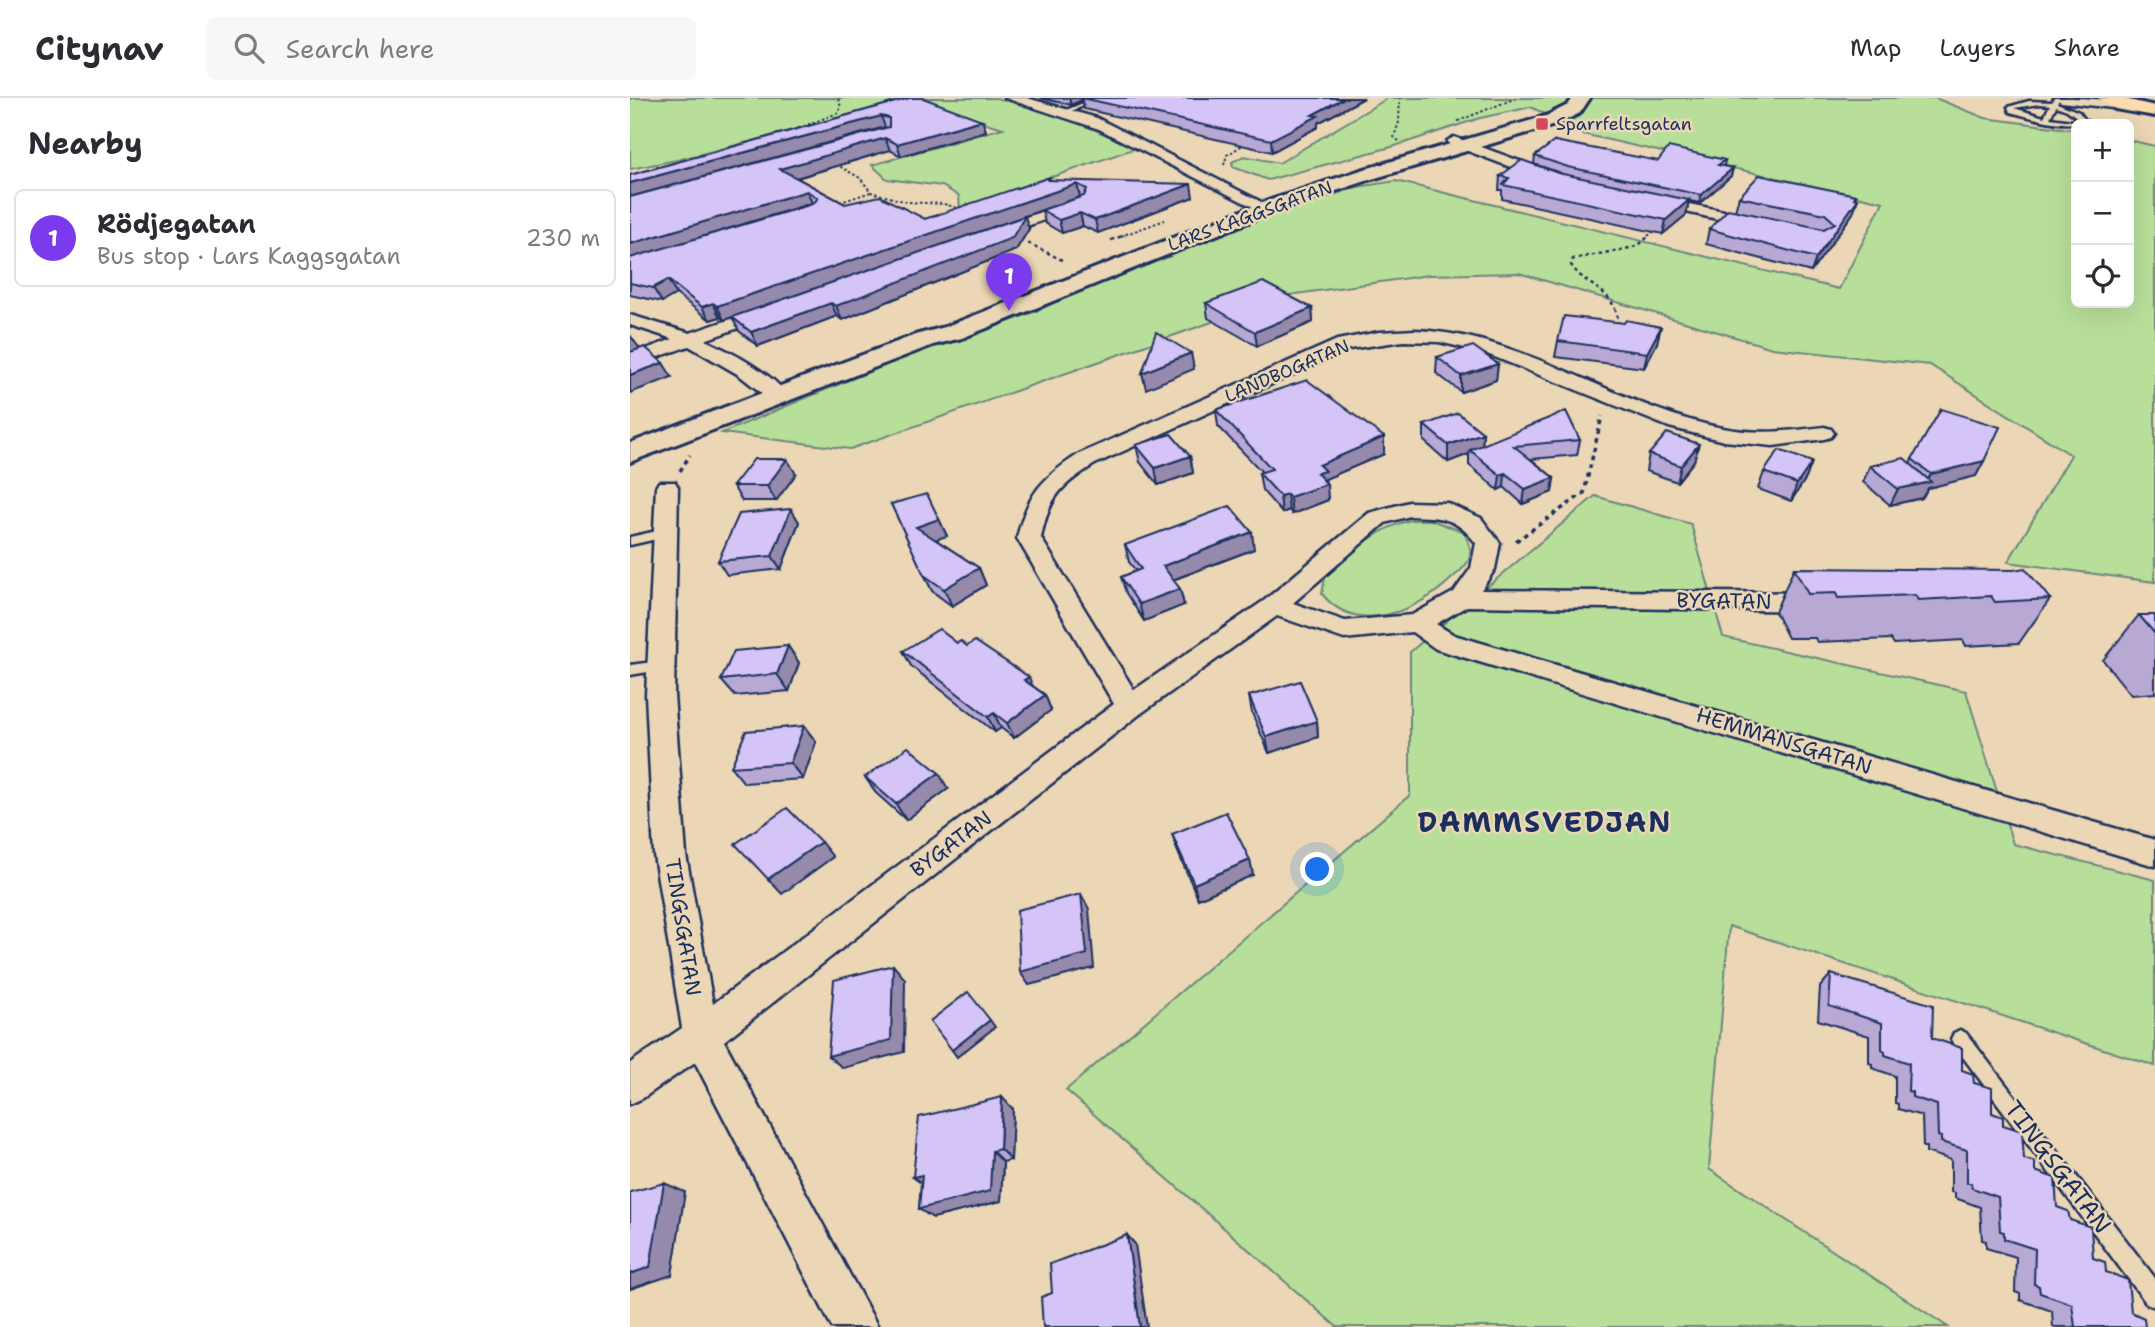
<!DOCTYPE html>
<html lang="en">
<head>
<meta charset="utf-8">
<style>
  body { margin:0; font-family:"Shantell Sans",sans-serif; background:#f7f7f7; color:#2b2b33 }
  .controls { position:absolute; right:21px; top:21px; display:grid; overflow:hidden; border-radius:10px; box-shadow:0 7px 28px #0002 }
  .controls button { width:63px; height:63px; display:grid; place-items:center; padding:0; border:0; border-bottom:2px solid #e1e1e2; background:#fff; color:#2b2b33; font:35px sans-serif }
  .you { position:absolute; left:688px; top:772px; width:24px; height:24px; margin:-18px; border:5px solid #fff; border-radius:50%; background:#1a73e8; box-shadow:0 0 0 10px #1a73e833 }
  .badge { display:grid; place-items:center; width:46px; height:46px; border-radius:50%; background:#7c3aed; color:#fff; font-size:23px; font-weight:700 }
  .pin { position:absolute; translate:-50% -58px; filter:drop-shadow(0 2px 4px #0008) }
  .pin::after { content:''; position:absolute; top:37px; width:24px; height:21px; background:inherit; clip-path:polygon(0 0,100% 0,50% 100%) }
  .list { margin:0; padding:0; list-style:none }
  h2 { display:flex; justify-content:space-between; align-items:center; height:91px; margin:0; padding:0 28px; font-size:30px }
  h2 small { font-size:23px; font-weight:400; color:#7c7c81 }
  .list li { display:grid; grid-template-columns:46px 1fr auto; gap:21px; align-items:center; box-sizing:border-box; height:98px; margin:0 14px 14px; padding:0 14px; border:2px solid #e1e1e2; border-radius:10px }
  .list b { display:block; font-size:26px; white-space:nowrap }
  .list p { margin:0; font-size:23px; white-space:nowrap; color:#7c7c81 }
  .list em { font-size:23px; font-style:normal; color:#7c7c81 }
  .icon { flex:none; width:38px; height:38px; fill:none; stroke:currentColor; stroke-width:2; stroke-linecap:round; stroke-linejoin:round }
  .map { position:relative; flex:none; width:1525px; height:1229px; overflow:hidden }
  header { display:flex; align-items:center; gap:42px; box-sizing:border-box; height:98px; padding:0 35px; background:#fff; border-bottom:2px solid #e1e1e2 }
  header strong { font-size:33px }
  nav { display:flex; gap:38px; margin-inline-start:auto; font-size:24px }
  .search { width:490px; height:63px; background:#f7f7f7; display:flex; align-items:center; gap:18px; box-sizing:border-box; padding:0 24px; border-radius:10px; color:#7c7c81; font-size:26px }
  main { display:flex }
  aside { flex:1; background:#fff }
  .map>svg:first-child { display:block }
</style>
</head>
<body>
<header>
<strong>Citynav</strong>
<div class="search"><svg class="icon" aria-label="search" viewBox="0 0 24 24"><circle cx="10" cy="10" r="6"/><path d="M15 15l6 6"/></svg>Search here</div>
<nav><a>Map</a><a>Layers</a><a>Share</a></nav>
</header>
<main>
<aside>
<h2>Nearby<small></small></h2>
<ul class="list">
<li><span class="badge">1</span><div><b>Rödjegatan</b><p>Bus stop · Lars Kaggsgatan</p></div><em>230 m</em></li>
</ul>
</aside>
<div class="map">
<svg width="1525" height="1229" viewBox="0 0 1525 1229">
  <rect width="100%" height="100%" fill="#ebd7b5"/>
  <filter id="ink" filterUnits="userSpaceOnUse"><feTurbulence type="fractalNoise" baseFrequency=".0143" numOctaves="2"/><feDisplacementMap in="SourceGraphic" scale="14" xChannelSelector="R" yChannelSelector="G"/><feConvolveMatrix kernelMatrix="1 2 1 2 8 2 1 2 1" color-interpolation-filters="sRGB"/></filter>
  <g filter="url(#ink)">
    <g fill="#b8df9a" stroke="#6a877c" stroke-width="2">
      <path d="M0,0H366L425,14L506,50L330,111L329,98L312,88L257,81L242,67L373,30L281,3L47,62L0,71Z"/>
      <path d="M758,0H1305L1355,20L1446,32V205H1499V42L1525,48V484L1378,464L1441,357L1300,267L1142,250L889,175L799,177L659,197L220,351L92,335L291,252L328,243L409,212L473,181L617,125L727,89L766,83L1209,191L1253,104L926,30L929,23L901,9L850,20L765,48L638,82L603,69L602,64L614,58L649,65Z"/>
      <path d="M965,398L1061,426L1093,539L1336,593L1383,746L1525,782V968L1099,828L1079,1071L1318,1229H707L436,992L780,697V554Z"/>
      <path d="M781,422H801L834,434C838,444 844,454 837,465C834,470 827,476 822,480C789,513 727,539 692,496L695,479C721,455 746,430 781,422Z"/>
    </g>
    <g fill="none" stroke-linecap="round" stroke-linejoin="round">
      <g stroke="#1b2f5e" stroke-width="5">
        <g id="lane">
          <path d="M465,0H473L439,14L434,13Z"/>
          <path d="M1424,0H1430L1427,5L1449,14L1456,23C1431,30 1405,20 1380,14L1378,9L1399,3L1422,4ZM1409,6L1420,7L1414,19L1384,10ZM1426,8L1437,12L1449,21L1442,23L1420,20Z"/>
          <path d="M36,431L42,435L40,438L0,447V439Z"/>
          <path d="M31,563L38,568L36,571L0,577V567Z"/>
          <path d="M1330,932L1336,935L1525,1180V1209L1517,1206L1324,947L1321,941L1324,935Z"/>
        </g>
      </g>
      <g stroke="#1b2f5e" stroke-width="5">
        <g id="street">
          <path d="M375,0H397L467,20L643,110L636,114L631,113L469,31Z"/>
          <path d="M1425,0C1443,0 1483,0 1497,7L1491,11L1431,4Z"/>
          <path d="M824,39L928,77L930,80L923,84L918,83L819,46L817,43Z"/>
          <path d="M1020,98L1128,120L1136,125L1128,130L1015,105L1013,102Z"/>
          <path d="M450,101L455,102L457,105L455,108L368,138L362,140L354,135L356,132Z"/>
          <path d="M139,208L148,213L145,217L75,242C103,255 141,274 159,299L156,303H142L109,277L59,248L0,269V257L43,241L0,227V217L60,235Z"/>
          <path d="M785,232C895,236 987,310 1093,330C1127,337 1160,333 1194,329L1201,331L1204,335L1201,339L1194,341L1143,348L1094,343L1039,329L852,254L809,244L773,243L719,251L465,366C430,388 419,399 411,440L504,592L635,502L739,415L779,404L817,405L851,420L870,445L865,471L851,492L1187,495L1196,498L1200,504L1196,510L1187,513L837,508L806,526L824,537L1525,742V768L806,551L782,534L714,541L647,518L510,616L94,943L248,1229H202L65,964L13,1000L0,1006V965L52,930L24,757L16,597L26,389L29,384H45L48,389L44,597L56,757L83,906L484,606L387,440C397,397 412,380 449,356L707,242L749,234ZM780,418C811,419 826,419 846,445L841,470L824,494L782,517L715,523L663,505L755,425Z"/>
        </g>
      </g>
      <g stroke="#1b2f5e" stroke-width="6">
        <path id="secondary" d="M943,0H960L950,15L928,26L742,81L643,114L332,240L303,247L0,364V345L285,237L315,229L629,106L728,73L916,18L938,7Z"/>
      </g>
      <g stroke="#1b2f5e" stroke-width="6">
        <path id="primary" d="M1468,0H1490L1525,8V18L1485,11Z"/>
      </g>
      <g stroke="#1b2f5e" stroke-width="2" stroke-dasharray="2.5 2.5" stroke-linecap="butt">
        <path d="M828,23L886,0"/>
        <path d="M164,32L208,15L211,9L208,0"/>
        <path d="M769,43L764,39L769,24L770,0"/>
        <path d="M206,66L230,80L241,94L277,104L314,106L331,111"/>
        <path d="M594,67L597,57L616,45"/>
        <path d="M205,106L241,94"/>
        <path d="M491,138L535,122"/>
        <path d="M1018,138L1026,131"/>
      </g>
      <g stroke="#1b2f5e" stroke-width="2.5" stroke-dasharray="3.5 3.5" stroke-linecap="butt">
        <path d="M481,142L495,137"/>
        <path d="M398,145L432,162"/>
        <path d="M989,227C984,188 960,194 941,167L943,161L1000,150L1009,147L1020,137"/>
      </g>
      <g stroke="#1b2f5e" stroke-width="3.5" stroke-dasharray="4.5 4.5" stroke-linecap="butt">
        <path d="M50,373L60,357"/>
        <path d="M886,443L954,395L972,318"/>
      </g>
      <use href="#lane" fill="#ebd7b5" fill-rule="evenodd"/>
      <use href="#street" fill="#ebd7b5" fill-rule="evenodd"/>
      <use href="#secondary" fill="#ebd7b5" fill-rule="evenodd"/>
      <use href="#primary" fill="#fcdcac" fill-rule="evenodd"/>
    </g>
    <g fill="#b7a9d4" stroke="#1b2f5e" stroke-width="2" fill-rule="evenodd">
      <path d="M280,0L352,22L356,33L271,58L260,52L167,80L215,106L295,121L420,82L563,99L468,135L453,128L432,135L415,125L412,112L451,99H450L94,222L90,219L80,222L46,196L32,204L0,197V77ZM182,105L183,106L124,123Z"/>
      <path d="M410,0H734L688,25V29L642,54L454,11L452,2L441,7Z"/>
      <path d="M905,58L1028,63L1095,62L1094,68L1103,70L1101,78L1070,105L1059,103L1056,117L1033,136L872,101V92H869L870,78L931,75L904,66Z"/>
      <path d="M1226,97L1223,115L1181,174L1076,146L1079,131L1105,113L1109,99Z"/>
      <path d="M399,131L386,152L212,222L207,218L128,248L109,233L102,219Z"/>
      <path d="M576,205L682,210L683,224L627,248L578,220Z"/>
      <path d="M928,243L1027,245L1014,270L925,259Z"/>
      <path d="M807,259L868,266L866,282L831,294L806,275Z"/>
      <path d="M586,312L754,339V356L695,381L698,402L662,416L659,412L652,415L632,392L629,375L632,374L588,328Z"/>
      <path d="M794,327L853,335L852,347L950,342L947,357L901,361L924,380L922,394L893,406L874,389L868,392L839,367V356L818,364L794,343Z"/>
      <path d="M506,347L560,358L563,375L528,387L510,364Z"/>
      <path d="M1019,356L1064,363L1047,384L1016,373Z"/>
      <path d="M1282,361L1354,363L1346,378L1298,390L1292,400L1260,407L1233,384L1240,368L1280,366Z"/>
      <path d="M1182,364L1176,380L1161,403L1128,391L1134,374Z"/>
      <path d="M166,376L146,403H112L103,388Z"/>
      <path d="M261,406L309,421L317,438L305,441L349,470L356,487L322,508L302,493Z"/>
      <path d="M161,411L169,424L151,471L97,477L88,463Z"/>
      <path d="M495,447L624,451L543,482L550,491L554,507L514,523L496,495L491,479L506,473L499,464Z"/>
      <path d="M1164,470L1420,501L1389,545L1336,548L1333,542L1264,546L1261,541L1187,544L1185,540H1158L1145,514Z"/>
      <path d="M1509,517H1525V595L1501,597L1473,562Z"/>
      <path d="M327,545L403,588L415,597L421,612L384,640L371,630L365,634L281,568L273,553Z"/>
      <path d="M158,548L169,565L159,593L105,598L91,582Z"/>
      <path d="M619,598L687,623L688,639L639,655L622,615Z"/>
      <path d="M174,628L186,644L173,681L114,685L101,669Z"/>
      <path d="M235,679L318,691L276,722L246,695Z"/>
      <path d="M542,736L620,762L623,777L568,801L547,752Z"/>
      <path d="M1201,876L1302,940L1344,985L1362,1015L1373,1027L1394,1061L1405,1073L1427,1109L1440,1122L1463,1160L1476,1174L1501,1214L1515,1229H1423L1422,1213L1390,1202V1196L1385,1194L1386,1159L1356,1150V1143L1352,1142L1350,1109L1325,1100V1095L1321,1094V1062L1296,1054V1049H1293L1292,1018L1268,1011V1006L1265,1005V978L1242,970V966L1239,965V938L1188,922L1190,889Z"/>
      <path d="M383,1011L381,1062L373,1064L371,1103L303,1120L289,1111L291,1085L283,1079Z"/>
    </g>
    <g fill="#9589ac" stroke="#1b2f5e" stroke-width="2">
      <path d="M439,0H458H452V2L441,7Z"/>
      <path d="M714,0H734L688,25V29L642,54L641,42L682,17Z"/>
      <path d="M251,18L255,29L0,99V85Z"/>
      <path d="M352,22L356,33L271,58L267,46Z"/>
      <path d="M255,40L260,52L156,83L150,71Z"/>
      <path d="M1103,70L1101,78L1070,105L1071,97Z"/>
      <path d="M447,86L450,99L94,222L87,208Z"/>
      <path d="M561,86L563,99L468,135L465,122Z"/>
      <path d="M177,93L182,105L0,161V146Z"/>
      <path d="M1226,97L1222,110L1228,101L1223,115L1181,174L1186,160Z"/>
      <path d="M1059,102L1056,117L1033,136L1036,122Z"/>
      <path d="M450,115L453,128L432,135L429,122Z"/>
      <path d="M395,118L399,131L386,152L212,222L206,208Z"/>
      <path d="M38,182L46,196L32,204L23,190Z"/>
      <path d="M83,205L90,219L80,222L72,209Z"/>
      <path d="M201,205L207,218L128,248L121,234Z"/>
      <path d="M682,210L683,224L627,248L625,234Z"/>
      <path d="M1031,229L1027,245L1014,270L1017,255Z"/>
      <path d="M0,237L10,251L0,255Z"/>
      <path d="M561,255L564,271L516,291L512,275Z"/>
      <path d="M33,265L42,279L0,295V277Z"/>
      <path d="M868,266L866,282L831,294V278Z"/>
      <path d="M853,335L852,351L840,352L839,356L818,364V347Z"/>
      <path d="M754,339V356L695,381L696,386H697L698,402L662,416L660,399L687,375L689,367Z"/>
      <path d="M1069,346L1064,363L1047,384L1051,368Z"/>
      <path d="M560,358L563,375L528,387L525,370Z"/>
      <path d="M157,361L166,376L146,403L137,388Z"/>
      <path d="M1354,363L1346,378L1298,390L1292,400L1260,407L1268,391L1296,385L1301,376Z"/>
      <path d="M1182,364L1176,380L1161,403L1167,386Z"/>
      <path d="M875,375L874,389L868,392L870,377Z"/>
      <path d="M924,380L922,394L893,406L895,391Z"/>
      <path d="M657,396L659,412L652,415L650,398Z"/>
      <path d="M161,411L169,424L151,471L142,458Z"/>
      <path d="M309,421L317,438L294,445L286,429Z"/>
      <path d="M622,434L624,451L537,484L533,468Z"/>
      <path d="M349,470L356,487L322,508L314,491Z"/>
      <path d="M550,491L554,507L514,523L509,506Z"/>
      <path d="M158,548L169,565L159,593L147,576Z"/>
      <path d="M399,579L405,594L394,582Z"/>
      <path d="M415,597L421,612L384,640L377,625Z"/>
      <path d="M364,615L371,630L365,634L358,619Z"/>
      <path d="M687,623L688,639L639,655L636,639Z"/>
      <path d="M174,628L186,644L173,681L160,665Z"/>
      <path d="M309,675L318,691L276,722L266,706Z"/>
      <path d="M191,744L203,759L152,796L138,781Z"/>
      <path d="M620,762L623,777L568,801L564,786Z"/>
      <path d="M451,796L459,811L464,870L399,887L390,874Z"/>
      <path d="M263,867L275,881L274,954L213,970L198,958Z"/>
      <path d="M360,922L365,929L327,959L322,952Z"/>
      <path d="M372,999L383,1011L381,1062L370,1051Z"/>
      <path d="M362,1053L373,1064L371,1103L303,1120L289,1111Z"/>
      <path d="M292,1077L297,1089L283,1079Z"/>
      <path d="M34,1085L55,1094L42,1177L0,1191V1176Z"/>
      <path d="M497,1137L505,1146L517,1229H510Z"/>
    </g>
    <g fill="#d5c4f6" stroke="#1b2f5e" stroke-width="2">
      <path d="M280,0H293L352,22L267,46L255,40L150,71L215,106L250,98L295,121L420,79L418,82L561,86L465,122L450,115L429,122L412,112L454,98L457,91L447,86L87,208L83,205L72,209L38,182L23,190L0,185V160L183,106L188,100L177,93L0,146V99L259,29V20L251,18L0,85V77Z"/>
      <path d="M452,0H714L682,17L688,18L641,42Z"/>
      <path d="M925,43L1028,63L1039,49L1095,62L1088,67L1103,70L1071,97L938,69L905,58Z"/>
      <path d="M892,62L928,75L1059,102L1036,122L873,87L879,80L870,78Z"/>
      <path d="M1129,77L1226,97L1224,100L1228,101L1186,160L1079,131L1098,111L1194,131L1205,125L1195,116L1109,99Z"/>
      <path d="M395,118L382,140L206,208L201,205L121,234L102,219Z"/>
      <path d="M633,184L682,210L625,234L576,205Z"/>
      <path d="M934,218L994,225L996,222L1031,229L1017,255L928,243Z"/>
      <path d="M526,234L561,255L512,275Z"/>
      <path d="M843,248L868,266L831,278L807,259Z"/>
      <path d="M15,249L33,265L0,277V254Z"/>
      <path d="M677,282L754,339L689,367L695,373L687,375L697,386L660,399L657,396L650,398L629,375L642,371L586,312Z"/>
      <path d="M1311,311L1370,329L1354,363L1301,376L1282,361Z"/>
      <path d="M936,313L950,342L884,348L924,380L895,391L875,375L870,377L840,352Z"/>
      <path d="M828,315L853,335L818,347L794,327Z"/>
      <path d="M1037,335L1069,346L1051,368L1019,356Z"/>
      <path d="M541,336L560,358L525,370L506,347Z"/>
      <path d="M1149,352L1182,364L1167,386L1134,374Z"/>
      <path d="M1274,360L1301,384L1268,391L1240,368Z"/>
      <path d="M124,361H157L137,388H103Z"/>
      <path d="M297,396L309,421L286,429L349,470L314,491L294,477L261,406Z"/>
      <path d="M600,408L622,434L533,468L550,491L509,506L491,479L511,471L495,447Z"/>
      <path d="M161,411L142,458L88,463L109,416Z"/>
      <path d="M1164,470L1383,472L1395,470L1420,501L1365,504L1361,498L1288,502L1285,497L1208,500L1206,495L1178,496Z"/>
      <path d="M1509,517H1525V536Z"/>
      <path d="M309,531L327,545L331,543L337,548L345,543L399,579L394,582L415,597L377,625L364,615L358,619L273,553Z"/>
      <path d="M158,548L147,576L91,582L104,553Z"/>
      <path d="M670,583L687,623L636,639L619,598Z"/>
      <path d="M174,628L160,665L101,669L116,633Z"/>
      <path d="M278,649L309,675L266,706L235,679Z"/>
      <path d="M157,710L191,744L138,781L105,746Z"/>
      <path d="M596,714L620,762L564,786L542,736Z"/>
      <path d="M451,796L457,856L390,874L387,812Z"/>
      <path d="M263,867L261,942L198,958L204,882Z"/>
      <path d="M1201,876L1303,907L1302,940L1332,950V972L1343,976L1344,985L1362,990V1015L1373,1019V1027L1392,1033L1394,1061L1405,1064V1073L1425,1080L1427,1109L1438,1113L1440,1122L1461,1129L1463,1160L1475,1164L1476,1174L1498,1182L1501,1214L1514,1220L1515,1229H1445L1442,1206L1410,1195L1409,1188L1404,1186L1405,1151L1374,1141V1134L1370,1133L1368,1099L1342,1090L1341,1085H1337V1052L1311,1044V1039L1308,1038L1307,1007L1282,999V994L1278,993L1279,965L1255,957V954L1252,952V925L1199,908Z"/>
      <path d="M338,894L360,922L322,952L300,923Z"/>
      <path d="M372,999L370,1051L362,1053L360,1093L289,1111L292,1077L283,1079L289,1019Z"/>
      <path d="M34,1085L20,1169L0,1176V1094Z"/>
      <path d="M497,1137L510,1229H413L411,1199L422,1195L420,1166Z"/>
    </g>
  </g>
  <rect fill="#d1495b" stroke="#ebd7b5" stroke-width="2.5" x="905" y="19" width="14" height="14" rx="3.5"/>
  <g text-anchor="middle" stroke-width="5" stroke-linejoin="round" paint-order="stroke">
    <g font-size="18" fill="#1b2f5e" stroke="#ebd7b5" text-anchor="start">
      <text x="926" y="32">Sparrfeltsgatan</text>
    </g>
    <g font-size="18" fill="#1b2f5e" stroke="#ebd7b5">
      <text transform="translate(620 118) rotate(-20)" y="6">LARS KAGGSGATAN</text>
      <text transform="translate(657 273) rotate(-23)" y="6">LANDBOGATAN</text>
    </g>
    <g font-size="21" fill="#1b2f5e" stroke="#ebd7b5">
      <text transform="translate(1094 503) rotate(1)" y="7">BYGATAN</text>
      <text transform="translate(1154 643) rotate(17)" y="7">HEMMANSGATAN</text>
      <text transform="translate(321 746) rotate(-37)" y="7">BYGATAN</text>
      <text transform="translate(53 829) rotate(81)" y="7">TINGSGATAN</text>
    </g>
    <g font-size="24" fill="#1b2f5e" stroke="#ebd7b5">
      <text transform="translate(1428 1069) rotate(53)" y="8">TINGSGATAN</text>
    </g>
    <g font-size="28" font-weight="bold" letter-spacing="2" fill="#1b2f5e" stroke="#ebd7b5">
      <text x="915" y="734">DAMMSVEDJAN</text>
    </g>
  </g>
</svg>
<div class="controls">
<button>+</button>
<button>−</button>
<button><svg class="icon" aria-label="locate" viewBox="0 0 24 24"><circle cx="12" cy="12" r="6"/><path d="M12 2v4M12 18v4M2 12h4M18 12h4"/></svg></button>
</div>
<div class="you"></div>
<div class="pin badge" style="left:379px;top:213px">1</div>
</div>
</main>
</body>
</html>
